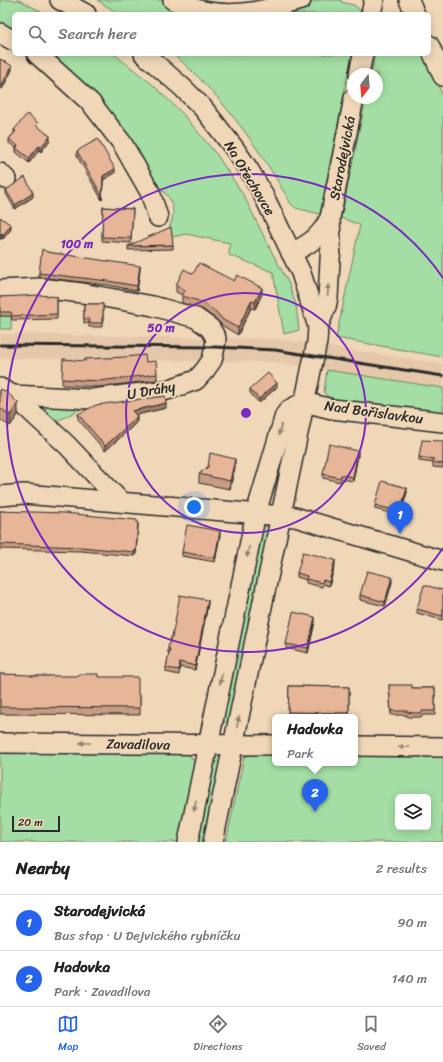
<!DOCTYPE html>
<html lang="en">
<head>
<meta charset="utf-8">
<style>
  body { margin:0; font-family:Sriracha,sans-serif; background:#f2f2f2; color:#222 }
  .controls { position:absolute; right:12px; bottom:12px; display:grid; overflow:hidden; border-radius:6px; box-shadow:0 2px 10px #0003 }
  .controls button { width:36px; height:36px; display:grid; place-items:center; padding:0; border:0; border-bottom:1px solid #e0e0e0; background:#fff; color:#222; font:20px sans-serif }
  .compass { position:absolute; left:347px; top:68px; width:36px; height:36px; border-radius:50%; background:#fff; box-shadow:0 2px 10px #0003; rotate:196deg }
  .scale { position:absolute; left:12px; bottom:10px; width:48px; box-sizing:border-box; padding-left:4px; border:2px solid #2b2b2b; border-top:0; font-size:11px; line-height:14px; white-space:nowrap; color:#2b2b2b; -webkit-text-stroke:3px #efd7b7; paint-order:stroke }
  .you { position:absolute; left:194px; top:507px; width:14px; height:14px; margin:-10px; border:3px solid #fff; border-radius:50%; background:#1a73e8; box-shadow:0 0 0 6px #1a73e833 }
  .badge { display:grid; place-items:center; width:26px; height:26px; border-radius:50%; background:#2563eb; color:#fff; font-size:13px; font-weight:700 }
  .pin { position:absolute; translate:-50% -33px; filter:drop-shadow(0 1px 2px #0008) }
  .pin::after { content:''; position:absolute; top:21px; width:14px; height:12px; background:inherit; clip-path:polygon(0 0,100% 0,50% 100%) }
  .popup { position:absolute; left:272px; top:714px; width:86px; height:52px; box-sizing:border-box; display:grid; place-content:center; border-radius:6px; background:#fff; filter:drop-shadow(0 1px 3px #0005); font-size:13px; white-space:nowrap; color:#767676 }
  .popup b { font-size:15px; color:#222 }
  .popup::after { content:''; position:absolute; left:50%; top:100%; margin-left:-8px; border:8px solid transparent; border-top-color:#fff }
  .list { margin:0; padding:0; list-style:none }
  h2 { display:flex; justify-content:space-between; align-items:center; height:52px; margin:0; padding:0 16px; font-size:17px }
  h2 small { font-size:13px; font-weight:400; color:#767676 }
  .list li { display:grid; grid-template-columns:26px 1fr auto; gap:12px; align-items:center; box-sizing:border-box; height:56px; padding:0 16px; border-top:1px solid #e0e0e0 }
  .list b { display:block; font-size:15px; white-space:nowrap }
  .list p { margin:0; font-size:13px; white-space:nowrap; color:#767676 }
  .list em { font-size:13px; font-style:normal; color:#767676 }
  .icon { flex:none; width:22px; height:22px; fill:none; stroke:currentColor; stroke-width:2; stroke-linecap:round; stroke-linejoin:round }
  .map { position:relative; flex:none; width:443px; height:842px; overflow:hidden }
  .search { position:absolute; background:#fff; box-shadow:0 2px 10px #0003; left:12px; right:12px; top:12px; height:44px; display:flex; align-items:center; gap:10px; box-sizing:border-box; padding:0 14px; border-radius:6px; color:#767676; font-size:15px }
  .sheet { height:164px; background:#fff }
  nav { display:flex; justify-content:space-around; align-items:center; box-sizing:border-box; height:56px; border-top:1px solid #e0e0e0; background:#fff; font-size:11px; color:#767676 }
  nav a { display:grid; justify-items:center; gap:2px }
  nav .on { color:#2563eb }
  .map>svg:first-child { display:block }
</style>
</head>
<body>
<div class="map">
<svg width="443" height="842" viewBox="0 0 443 842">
  <rect width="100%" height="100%" fill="#efd7b7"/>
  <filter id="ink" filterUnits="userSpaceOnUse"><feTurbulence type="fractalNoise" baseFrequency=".025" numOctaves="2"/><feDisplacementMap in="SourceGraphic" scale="8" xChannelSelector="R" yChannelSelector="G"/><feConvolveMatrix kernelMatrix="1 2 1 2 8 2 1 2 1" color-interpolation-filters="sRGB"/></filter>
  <g filter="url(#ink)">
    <path fill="#e5c7a9" d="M0,334L276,339L443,364V388L274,362L0,358Z"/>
    <g fill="#a4dea4" stroke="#688468" fill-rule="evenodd">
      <path d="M0,0H19L46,14H14V33L0,24Z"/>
      <path d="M97,0H161L183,10L199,14H119Z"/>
      <path d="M320,0H341V2L354,5L361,11L360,14H269Z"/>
      <path d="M47,54H114L152,84L182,113L217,155L244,196L267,243L288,282L296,305L299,330L284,334L273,272L229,255L230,243L186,234L172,237L168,231C174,218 176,206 166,194C164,191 159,189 155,187Z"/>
      <path d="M173,54H352L320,214L296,208L291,204C260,149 222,95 173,54Z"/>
      <path d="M375,54H426L443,97V357L336,338L360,225L341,218L366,98H377V74H371Z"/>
      <rect x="0" y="316" width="11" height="13"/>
      <path d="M327,370L443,388V415L331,401L324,392Z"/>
      <path d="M30,403H93L53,423Z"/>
      <path d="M263,526H267L270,528L231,722H221Z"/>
      <path d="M0,751L185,753L190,756L195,763L182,842H0Z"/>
      <path d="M217,753L222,756L206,842H197L216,754Z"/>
      <path d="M275,753V763H355V754L443,755V842H226L244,757L254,754ZM398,797H428V827H398Z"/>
    </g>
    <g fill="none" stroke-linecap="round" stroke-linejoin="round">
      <g stroke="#2b2b2b" stroke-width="22">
        <g id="minor">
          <path d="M60,0L86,14"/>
          <path d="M173,0C181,3 190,7 199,10C235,19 267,10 301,0"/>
          <path d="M409,0L415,14"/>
          <path d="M371,14L374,0"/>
          <path d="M0,33L14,41"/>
          <path d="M429,45L443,76"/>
          <path d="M37,54L91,103L122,143L150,192L158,217"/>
          <path d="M144,54L182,87L203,108L234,148L249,170L262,192L301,273L318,327"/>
          <path d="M359,74L363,54"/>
          <path d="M0,173L6,179"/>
          <path d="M291,253C310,244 320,237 330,218"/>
          <path d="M0,290L40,288L82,293L153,306L196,318L210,328L216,338L215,347L212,360L205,370L196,380L167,390L92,399L13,395L0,388"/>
          <path d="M13,395L67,445L121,502"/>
          <path d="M304,402L332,409L443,422"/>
          <path d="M0,496L24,494L295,517L443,561"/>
          <path d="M0,743L275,745"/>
          <path d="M355,746L443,747"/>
          <path d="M188,842L256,513L285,415L289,410L304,402"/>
          <path d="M213,842L317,342L318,327L326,307L328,298L331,242L330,218L354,98"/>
        </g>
      </g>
      <use href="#minor" stroke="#efd7b7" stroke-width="19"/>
      <path stroke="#2b2b2b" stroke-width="3" d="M0,345L215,347L275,350L443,376"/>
    </g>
    <g fill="#c79c83" stroke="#2b2b2b">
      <path d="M0,59L12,70L2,89L0,88Z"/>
      <path d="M38,127L50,140L41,152L39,150L29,163L16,152V148L9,143V139L14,133V130Z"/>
      <path d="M77,151L115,173L103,180L102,200L77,156Z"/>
      <path d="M6,190L33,197L15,209L6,194Z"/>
      <path d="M103,207L133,209L131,243L102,241Z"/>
      <path d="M0,217L11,229L3,239L2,238L0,240Z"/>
      <path d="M173,245V249L128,250V246Z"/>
      <path d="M47,252L140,270L137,291L108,285L39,277V273Z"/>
      <path d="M193,274L234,281L262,294L255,309L251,308L238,335L223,326L216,319L202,309L182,303V295L176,292V285Z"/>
      <path d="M0,297H57V319L12,320L11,316H0Z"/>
      <path d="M84,304H103V322H102V327H89V323H84Z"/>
      <path d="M85,361L146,362L157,374V380L99,387L62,385V379Z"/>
      <path d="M277,387L259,403L250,393V389Z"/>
      <path d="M0,389L18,415L10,426L0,420Z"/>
      <path d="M166,408L136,415L137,421L132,427L105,451L78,419V414Z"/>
      <path d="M443,441V468L433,467V463L419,461V457Z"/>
      <path d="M358,455L353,481L341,479L340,482L323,478V474Z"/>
      <path d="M208,467H235L230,489L199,483V474Z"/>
      <path d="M407,492L400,516L375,509V505Z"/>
      <path d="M0,511L137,522L138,526L136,554L134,556L81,551L0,549Z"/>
      <path d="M220,535L215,562L182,556V552Z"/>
      <path d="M335,565L329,586L323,584L322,587L306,583V580L297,577V573Z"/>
      <path d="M392,582L385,606L360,600V595Z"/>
      <path d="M443,590V617L442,620L417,613V609Z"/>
      <path d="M208,604L195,670L180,667L179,675L166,672V668L169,653H168V648L172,637Z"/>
      <path d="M315,621L308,653L286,648V644Z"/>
      <path d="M0,674L30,676L98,677L138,695H140V715L0,714Z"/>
      <path d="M389,685L412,688H435V715H422V717H407V715H391Z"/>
      <path d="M289,686L349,687V717L288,716Z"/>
    </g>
    <g fill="#a27f6a" stroke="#2b2b2b">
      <path d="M12,66V70L2,89V85Z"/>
      <path d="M50,136V140L41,152V147Z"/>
      <path d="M39,146V150L29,163V158Z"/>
      <path d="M115,169V173L103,180L102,200L103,176Z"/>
      <path d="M33,193V197L15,209V205Z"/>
      <path d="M11,225V229L3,239V235Z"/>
      <path d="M2,233V238L0,240V236Z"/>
      <path d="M140,266V270L137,291V286Z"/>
      <path d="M262,288V294L255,309V302Z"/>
      <path d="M251,301V308L238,335V328Z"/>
      <path d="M277,383V387L259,403V399Z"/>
      <path d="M18,403V415L10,426V415Z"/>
      <path d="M166,403V408L132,416V411Z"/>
      <path d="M137,416V421L132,427L105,451V446Z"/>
      <path d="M358,451V455L353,481V477Z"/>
      <path d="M235,459V467L230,489V481Z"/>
      <path d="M407,488V492L400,516V512Z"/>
      <path d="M138,522L136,554L134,556V552Z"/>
      <path d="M220,531V535L215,562V558Z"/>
      <path d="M335,560V565L329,586V582Z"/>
      <path d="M392,577V582L385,606V602Z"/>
      <path d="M208,600V604L195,670V666Z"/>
      <path d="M315,617V621L308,653V648Z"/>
    </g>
    <g fill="#e7b598" stroke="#2b2b2b">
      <path d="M0,59L9,64L12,66L2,85L0,84Z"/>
      <path d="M27,114L38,123L36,125L50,136L41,147L39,146L29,158L16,148L18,146L9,139L16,131L14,130Z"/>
      <path d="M98,139L115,169L103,176L102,196L77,151Z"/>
      <path d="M25,177L33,193L15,205L6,190Z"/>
      <path d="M103,207L133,209L131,238L102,237Z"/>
      <path d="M0,217L11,225L3,235L2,233L0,236Z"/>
      <path d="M171,227L173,245L128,246Z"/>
      <path d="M42,249L47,252L140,266L137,286L108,281L39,273Z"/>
      <path d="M199,263L234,281L237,275L262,288L255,302L251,301L238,328L223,320L216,312L202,302L182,296L185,290L176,285L184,269L193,274Z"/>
      <path d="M40,295L57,297V314L12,316L11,312H0V297Z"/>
      <path d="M84,304H103V318H102V323H89V319H84Z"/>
      <path d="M145,355L146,362L156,361L157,374L99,381L62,379L63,359L85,361V359L125,357Z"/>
      <path d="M268,373L277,383L259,399L250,389Z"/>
      <path d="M0,389L7,392L18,403L10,415L0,408Z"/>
      <path d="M165,396L166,403L132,411L137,416L132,422L105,446L78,414L96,405Z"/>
      <path d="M422,440L443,441V464L433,462L434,459L419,457Z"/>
      <path d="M329,444L358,451L353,477L341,475L340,478L323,474Z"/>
      <path d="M210,453L235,459L230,481L199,474L208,467Z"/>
      <path d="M382,481L407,488L400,512L375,505Z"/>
      <path d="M0,511L64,513L137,520V522H138L136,550L134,552L81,547L0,544Z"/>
      <path d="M187,525L220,531L215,558L182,552Z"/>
      <path d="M303,552L335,560L329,582L323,580L322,583L306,579L307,576L297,573Z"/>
      <path d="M367,571L392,577L385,602L360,595Z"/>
      <path d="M424,585L443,590V613L442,616L417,609Z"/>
      <path d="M180,595L208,600L195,666L180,662L179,670L166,668L170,649L168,648L171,637H172Z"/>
      <path d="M293,612L315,617L308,648L286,644Z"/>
      <path d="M0,674L30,675V676H78L79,674H98V677H138V695H140V708L0,707Z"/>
      <path d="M389,685H412V688H435V711H422V713H414L407,712V711H391Z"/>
      <path d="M289,686L349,687V713L288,712Z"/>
    </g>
    <defs><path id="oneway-solid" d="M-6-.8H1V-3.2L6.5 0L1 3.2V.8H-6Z"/></defs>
    <g fill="#8d8171">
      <use href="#oneway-solid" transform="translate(328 290) rotate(-86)"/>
      <use href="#oneway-solid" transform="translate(280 430) rotate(105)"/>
      <use href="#oneway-solid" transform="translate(248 552) rotate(102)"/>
      <use href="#oneway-solid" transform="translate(221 679) rotate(102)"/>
      <use href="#oneway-solid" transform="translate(238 722) rotate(-78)"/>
      <use href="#oneway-solid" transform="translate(85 743) rotate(-180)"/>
      <use href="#oneway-solid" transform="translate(404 747) rotate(-179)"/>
      <use href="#oneway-solid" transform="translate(195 806) rotate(101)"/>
    </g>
  </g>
  <g fill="none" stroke="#7b2cbf" stroke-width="2">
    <circle cx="246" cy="413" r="120"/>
    <path d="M443 548A239 239 0 1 1 443 278"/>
  </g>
  <g text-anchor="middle" stroke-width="4" stroke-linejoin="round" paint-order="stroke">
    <g font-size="14" fill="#2b2b2b" stroke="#efd7b7">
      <text transform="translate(342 158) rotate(-79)" y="5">Starodejvická</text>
      <text transform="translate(250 178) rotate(59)" y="5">Na Ořechovce</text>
      <text transform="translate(151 390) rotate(-10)" y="5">U Dráhy</text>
      <text transform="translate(374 412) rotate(8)" y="5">Nad Bořislavkou</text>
      <text transform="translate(138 744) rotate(1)" y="5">Zavadilova</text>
    </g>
  </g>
  <circle cx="246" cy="413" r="6" fill="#7b2cbf" stroke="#efd7b7" stroke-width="2"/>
  <g font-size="12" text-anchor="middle" font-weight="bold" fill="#7b2cbf" stroke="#efd7b7" stroke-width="4" stroke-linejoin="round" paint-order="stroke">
    <text x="77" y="248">100 m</text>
    <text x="161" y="332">50 m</text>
  </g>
</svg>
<div class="controls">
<button><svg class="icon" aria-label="layers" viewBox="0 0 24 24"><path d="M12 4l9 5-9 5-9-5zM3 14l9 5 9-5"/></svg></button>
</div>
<svg class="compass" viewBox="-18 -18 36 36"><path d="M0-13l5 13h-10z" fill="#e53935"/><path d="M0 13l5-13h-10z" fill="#767676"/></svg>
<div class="scale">20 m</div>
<div class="you"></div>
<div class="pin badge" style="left:400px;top:534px">1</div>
<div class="pin badge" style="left:315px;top:812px">2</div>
<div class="popup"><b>Hadovka</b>Park</div>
<div class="search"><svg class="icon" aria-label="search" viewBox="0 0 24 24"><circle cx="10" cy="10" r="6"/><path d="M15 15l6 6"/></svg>Search here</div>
</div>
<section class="sheet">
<h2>Nearby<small>2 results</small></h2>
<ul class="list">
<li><span class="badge">1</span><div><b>Starodejvická</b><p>Bus stop · U Dejvického rybníčku</p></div><em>90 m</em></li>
<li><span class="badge">2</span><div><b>Hadovka</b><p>Park · Zavadilova</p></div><em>140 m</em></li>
</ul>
</section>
<nav>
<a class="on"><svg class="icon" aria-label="map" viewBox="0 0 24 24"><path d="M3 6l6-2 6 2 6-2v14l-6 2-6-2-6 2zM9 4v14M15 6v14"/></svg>Map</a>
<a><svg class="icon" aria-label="directions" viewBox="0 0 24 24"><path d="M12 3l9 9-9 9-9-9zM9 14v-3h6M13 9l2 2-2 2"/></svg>Directions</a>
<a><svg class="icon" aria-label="saved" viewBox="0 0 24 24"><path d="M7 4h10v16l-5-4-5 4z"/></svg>Saved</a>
</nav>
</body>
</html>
